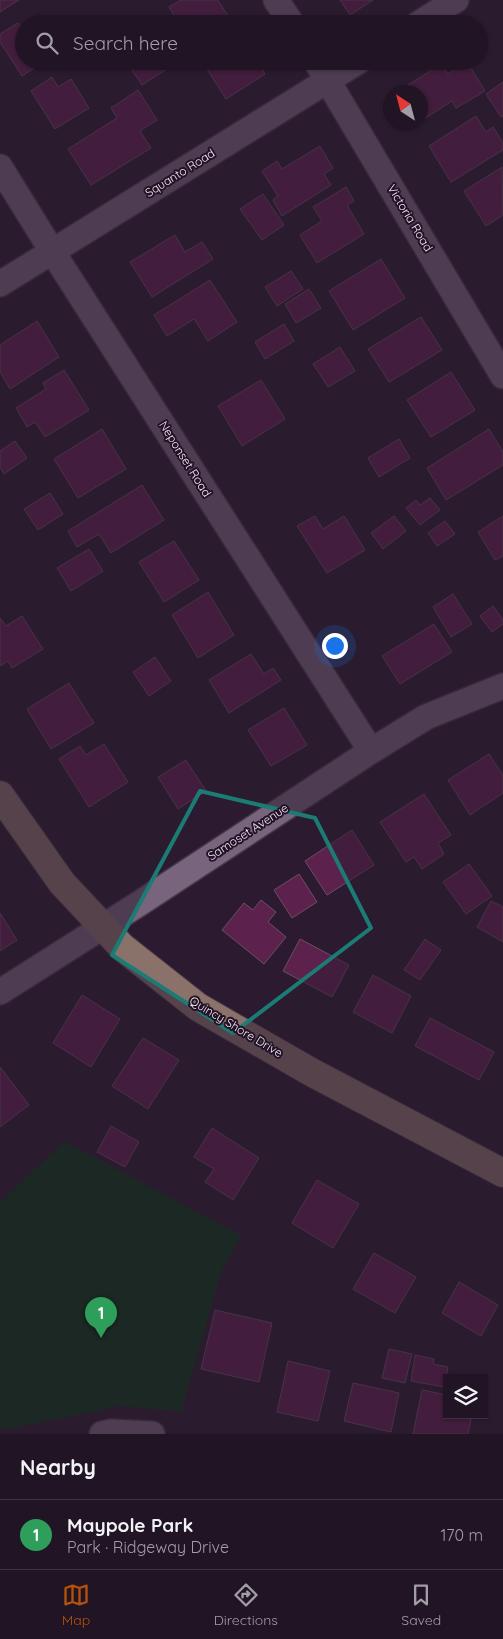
<!DOCTYPE html>
<html lang="en">
<head>
<meta charset="utf-8">
<style>
  body { margin:0; font-family:Quicksand,sans-serif; background:#291d2c; color:#f1f3f6 }
  .controls { position:absolute; right:15px; bottom:15px; display:grid; overflow:hidden; border-radius:0px; box-shadow:0 1px 4px #0004 }
  .controls button { width:45px; height:45px; display:grid; place-items:center; padding:0; border:0; border-bottom:1px solid #3e3341; background:#211424; color:#f1f3f6; font:25px sans-serif }
  .compass { position:absolute; left:383px; top:85px; width:45px; height:45px; border-radius:50%; background:#211424; box-shadow:0 1px 4px #0004; rotate:324deg }
  .you { position:absolute; left:334px; top:645px; width:18px; height:18px; margin:-12px; border:4px solid #fff; border-radius:50%; background:#1a73e8; box-shadow:0 0 0 8px #1a73e833 }
  .badge { display:grid; place-items:center; width:32px; height:32px; border-radius:50%; background:#b45309; color:#fff; font-size:16px; font-weight:700 }
  .pin { position:absolute; translate:-50% -41px; filter:drop-shadow(0 1px 2px #0008) }
  .pin::after { content:''; position:absolute; top:26px; width:18px; height:15px; background:inherit; clip-path:polygon(0 0,100% 0,50% 100%) }
  .list { margin:0; padding:0; list-style:none }
  h2 { display:flex; justify-content:space-between; align-items:center; height:65px; margin:0; padding:0 20px; font-size:21px }
  h2 small { font-size:16px; font-weight:400; color:#a29ea6 }
  .list li { display:grid; grid-template-columns:32px 1fr auto; gap:15px; align-items:center; box-sizing:border-box; height:70px; padding:0 20px; border-top:1px solid #3e3341 }
  .list b { display:block; font-size:19px; white-space:nowrap }
  .list p { margin:0; font-size:16px; white-space:nowrap; color:#a29ea6 }
  .list em { font-size:16px; font-style:normal; color:#a29ea6 }
  .icon { flex:none; width:28px; height:28px; fill:none; stroke:currentColor; stroke-width:2; stroke-linecap:round; stroke-linejoin:round }
  .map { position:relative; flex:none; width:503px; height:1434px; overflow:hidden }
  .search { position:absolute; background:#211424; box-shadow:0 1px 4px #0004; left:15px; right:15px; top:15px; height:55px; display:flex; align-items:center; gap:12px; box-sizing:border-box; padding:0 18px; border-radius:28px; color:#a29ea6; font-size:19px }
  .sheet { height:135px; background:#211424 }
  nav { display:flex; justify-content:space-around; align-items:center; box-sizing:border-box; height:70px; border-top:1px solid #3e3341; background:#211424; font-size:14px; color:#a29ea6 }
  nav a { display:grid; justify-items:center; gap:2px }
  nav .on { color:#b45309 }
  .map>svg:first-child { display:block }
</style>
</head>
<body>
<div class="map">
<svg width="503" height="1434" viewBox="0 0 503 1434">
  <rect width="100%" height="100%" fill="#2c1b30"/>
  <path fill="#093915" d="M64,1141L242,1236L222,1269L181,1412L121,1406L10,1429H0V1203Z"/>
  <g fill="#5d214e" stroke="#694f61">
    <path d="M0,0H19L0,12Z"/>
    <path d="M181,0H218L230,19L223,24H179L169,7Z"/>
    <path d="M340,0H373L350,15Z"/>
    <path d="M18,23L24,32V61H45L22,76L0,42V34Z"/>
    <path d="M126,61H170L173,65L142,85Z"/>
    <path d="M206,61H257L265,74L226,99L203,63Z"/>
    <path d="M467,62L485,91L456,108L452,101L424,119L420,114V92H397L441,64L448,74Z"/>
    <path d="M52,77L58,87L71,79L89,108L55,129L31,91Z"/>
    <path d="M503,82V116L501,117L486,94Z"/>
    <path d="M138,90L157,120L140,131L151,148L91,185L68,149L117,118L111,108Z"/>
    <path d="M476,116L486,132L493,127L503,143V150L451,182L429,146Z"/>
    <path d="M320,146L333,168L324,174L331,185L282,216L273,200L278,196L262,171L277,161L282,169Z"/>
    <path d="M502,167L503,215L486,226L464,191Z"/>
    <path d="M346,187L354,201L347,205L364,234L317,263L300,235L322,221L313,207Z"/>
    <path d="M263,194L284,225L262,240L240,209Z"/>
    <path d="M175,235L185,252L202,242L213,259L152,297L130,262Z"/>
    <path d="M381,259L405,298L353,330L329,291Z"/>
    <path d="M291,271L303,289L277,306L265,287Z"/>
    <path d="M210,280L237,322L208,341L194,319L167,336L154,315Z"/>
    <path d="M309,289L321,308L296,323L285,304Z"/>
    <path d="M421,317L442,350L389,382L368,349Z"/>
    <path d="M37,321L59,357L10,389L0,372V345Z"/>
    <path d="M284,324L294,341L265,359L255,342Z"/>
    <path d="M340,347L355,371L328,387L313,364Z"/>
    <path d="M64,370L89,410L45,437L35,422L27,427L16,408L46,389L43,383Z"/>
    <path d="M451,372L475,410L431,437L407,400Z"/>
    <path d="M261,380L285,419L242,446L218,406Z"/>
    <path d="M102,429L126,469L78,498L54,459Z"/>
    <path d="M489,429L503,452V465L446,500L427,468Z"/>
    <path d="M399,439L410,458L379,477L368,458Z"/>
    <path d="M15,441L27,458L4,474L0,467V451Z"/>
    <path d="M142,485L164,520L111,553L99,534L77,547L68,531Z"/>
    <path d="M50,493L63,514L38,530L24,509Z"/>
    <path d="M430,498L440,510L420,525L406,508L416,500L420,505Z"/>
    <path d="M315,516L323,529L344,516L365,550L327,573L297,526Z"/>
    <path d="M394,516L406,531L383,549L371,533Z"/>
    <path d="M503,516V556L495,560L478,532Z"/>
    <path d="M445,521L455,534L437,546L428,533Z"/>
    <path d="M174,541L199,580L164,602L139,562Z"/>
    <path d="M89,549L103,571L71,591L57,568Z"/>
    <path d="M208,592L234,635L198,658L172,615Z"/>
    <path d="M453,594L472,624L451,637L433,607Z"/>
    <path d="M493,606L503,620V624L492,632L480,616Z"/>
    <path d="M22,616L43,649L12,668L8,661L0,666V618L6,626Z"/>
    <path d="M434,624L452,652L400,684L382,656Z"/>
    <path d="M251,654L264,674L273,668L281,680L229,713L209,680Z"/>
    <path d="M155,657L171,681L149,696L133,672Z"/>
    <path d="M69,683L94,723L51,749L27,709Z"/>
    <path d="M284,708L307,745L271,766L248,730Z"/>
    <path d="M104,744L128,782L89,807L59,759L80,746L86,755Z"/>
    <path d="M489,754L503,775V793L470,815L448,780Z"/>
    <path d="M186,760L206,791L178,809L158,777Z"/>
    <path d="M424,794L451,835L438,843L444,854L422,869L414,857L406,862L380,822Z"/>
    <path d="M352,830L374,865L327,895L305,861Z"/>
    <path d="M469,864L492,896L466,914L443,882Z"/>
    <path d="M299,874L317,902L292,918L274,890Z"/>
    <path d="M261,900L276,912L268,922L286,937L264,964L222,930L244,903L253,910Z"/>
    <path d="M491,901L503,907V942L477,927Z"/>
    <path d="M0,913L17,940L0,951Z"/>
    <path d="M300,939L349,965L332,997L283,971Z"/>
    <path d="M425,939L441,950L420,980L404,970Z"/>
    <path d="M373,975L411,996L392,1033L353,1012Z"/>
    <path d="M82,995L120,1019L91,1067L53,1043Z"/>
    <path d="M430,1018L494,1052L479,1080L415,1046Z"/>
    <path d="M143,1038L179,1060L148,1109L112,1086Z"/>
    <path d="M0,1067L29,1105L0,1127Z"/>
    <path d="M111,1126L139,1142L125,1167L97,1152Z"/>
    <path d="M212,1128L259,1158L233,1200L205,1182L214,1169L194,1157Z"/>
    <path d="M317,1180L359,1204L333,1248L292,1223Z"/>
    <path d="M374,1253L416,1277L395,1313L353,1289Z"/>
    <path d="M459,1282L498,1305L481,1336L442,1313Z"/>
    <path d="M215,1310L272,1323L259,1382L201,1369Z"/>
    <path d="M389,1349L412,1354L405,1383L382,1378Z"/>
    <path d="M415,1355L434,1359L433,1364L448,1367L444,1387L411,1381Z"/>
    <path d="M288,1361L330,1371L318,1421L277,1412Z"/>
    <path d="M353,1383L399,1393L391,1432L344,1421Z"/>
    <path d="M422,1390L447,1395V1415H472L468,1434H413Z"/>
  </g>
  <g fill="none" stroke-linecap="round" stroke-linejoin="round">
    <g stroke="#463848" stroke-width="28">
      <g id="minor">
        <path d="M276,0L292,24"/>
        <path d="M418,24L456,0"/>
        <path d="M316,61L503,376"/>
        <path d="M0,167L52,251L371,751"/>
        <path d="M0,284L359,61"/>
        <path d="M0,992L140,903L371,751L426,717L503,686"/>
        <path d="M102,1434L111,1432L152,1434"/>
      </g>
    </g>
    <g stroke="#463848" stroke-width="30">
      <path id="secondary" d="M0,795L62,883L122,947L198,1007L311,1072L503,1173"/>
    </g>
    <use href="#minor" stroke="#78657d" stroke-width="25"/>
    <use href="#secondary" stroke="#8a726b" stroke-width="28"/>
  </g>
  <path d="M0 0H503V1434H0ZM200,791L315,818L371,928L233,1033L112,955Z" fill="#2c1b30" fill-opacity=".55" fill-rule="evenodd"/>
  <path fill="none" stroke="#1b7c75" stroke-width="4" stroke-linejoin="round" d="M200,791L315,818L371,928L233,1033L112,955Z"/>
  <g text-anchor="middle" stroke-width="4" stroke-linejoin="round" paint-order="stroke">
    <g font-size="12" fill="#f6ebf8" stroke="#221226">
      <text transform="translate(180 173) rotate(-32)" y="4">Squanto Road</text>
      <text transform="translate(410 218) rotate(59)" y="4">Victoria Road</text>
      <text transform="translate(185 459) rotate(58)" y="4">Neponset Road</text>
      <text transform="translate(248 832) rotate(-33)" y="4">Samoset Avenue</text>
      <text transform="translate(236 1027) rotate(31)" y="4">Quincy Shore Drive</text>
    </g>
  </g>
</svg>
<div class="controls">
<button><svg class="icon" aria-label="layers" viewBox="0 0 24 24"><path d="M12 4l9 5-9 5-9-5zM3 14l9 5 9-5"/></svg></button>
</div>
<svg class="compass" viewBox="-18 -18 36 36"><path d="M0-13l5 13h-10z" fill="#e53935"/><path d="M0 13l5-13h-10z" fill="#a29ea6"/></svg>
<div class="you"></div>
<div class="pin badge" style="left:101px;top:1338px;background:#2e9e5b">1</div>
<div class="search"><svg class="icon" aria-label="search" viewBox="0 0 24 24"><circle cx="10" cy="10" r="6"/><path d="M15 15l6 6"/></svg>Search here</div>
</div>
<section class="sheet">
<h2>Nearby<small></small></h2>
<ul class="list">
<li><span class="badge" style="background:#2e9e5b">1</span><div><b>Maypole Park</b><p>Park · Ridgeway Drive</p></div><em>170 m</em></li>
</ul>
</section>
<nav>
<a class="on"><svg class="icon" aria-label="map" viewBox="0 0 24 24"><path d="M3 6l6-2 6 2 6-2v14l-6 2-6-2-6 2zM9 4v14M15 6v14"/></svg>Map</a>
<a><svg class="icon" aria-label="directions" viewBox="0 0 24 24"><path d="M12 3l9 9-9 9-9-9zM9 14v-3h6M13 9l2 2-2 2"/></svg>Directions</a>
<a><svg class="icon" aria-label="saved" viewBox="0 0 24 24"><path d="M7 4h10v16l-5-4-5 4z"/></svg>Saved</a>
</nav>
</body>
</html>
